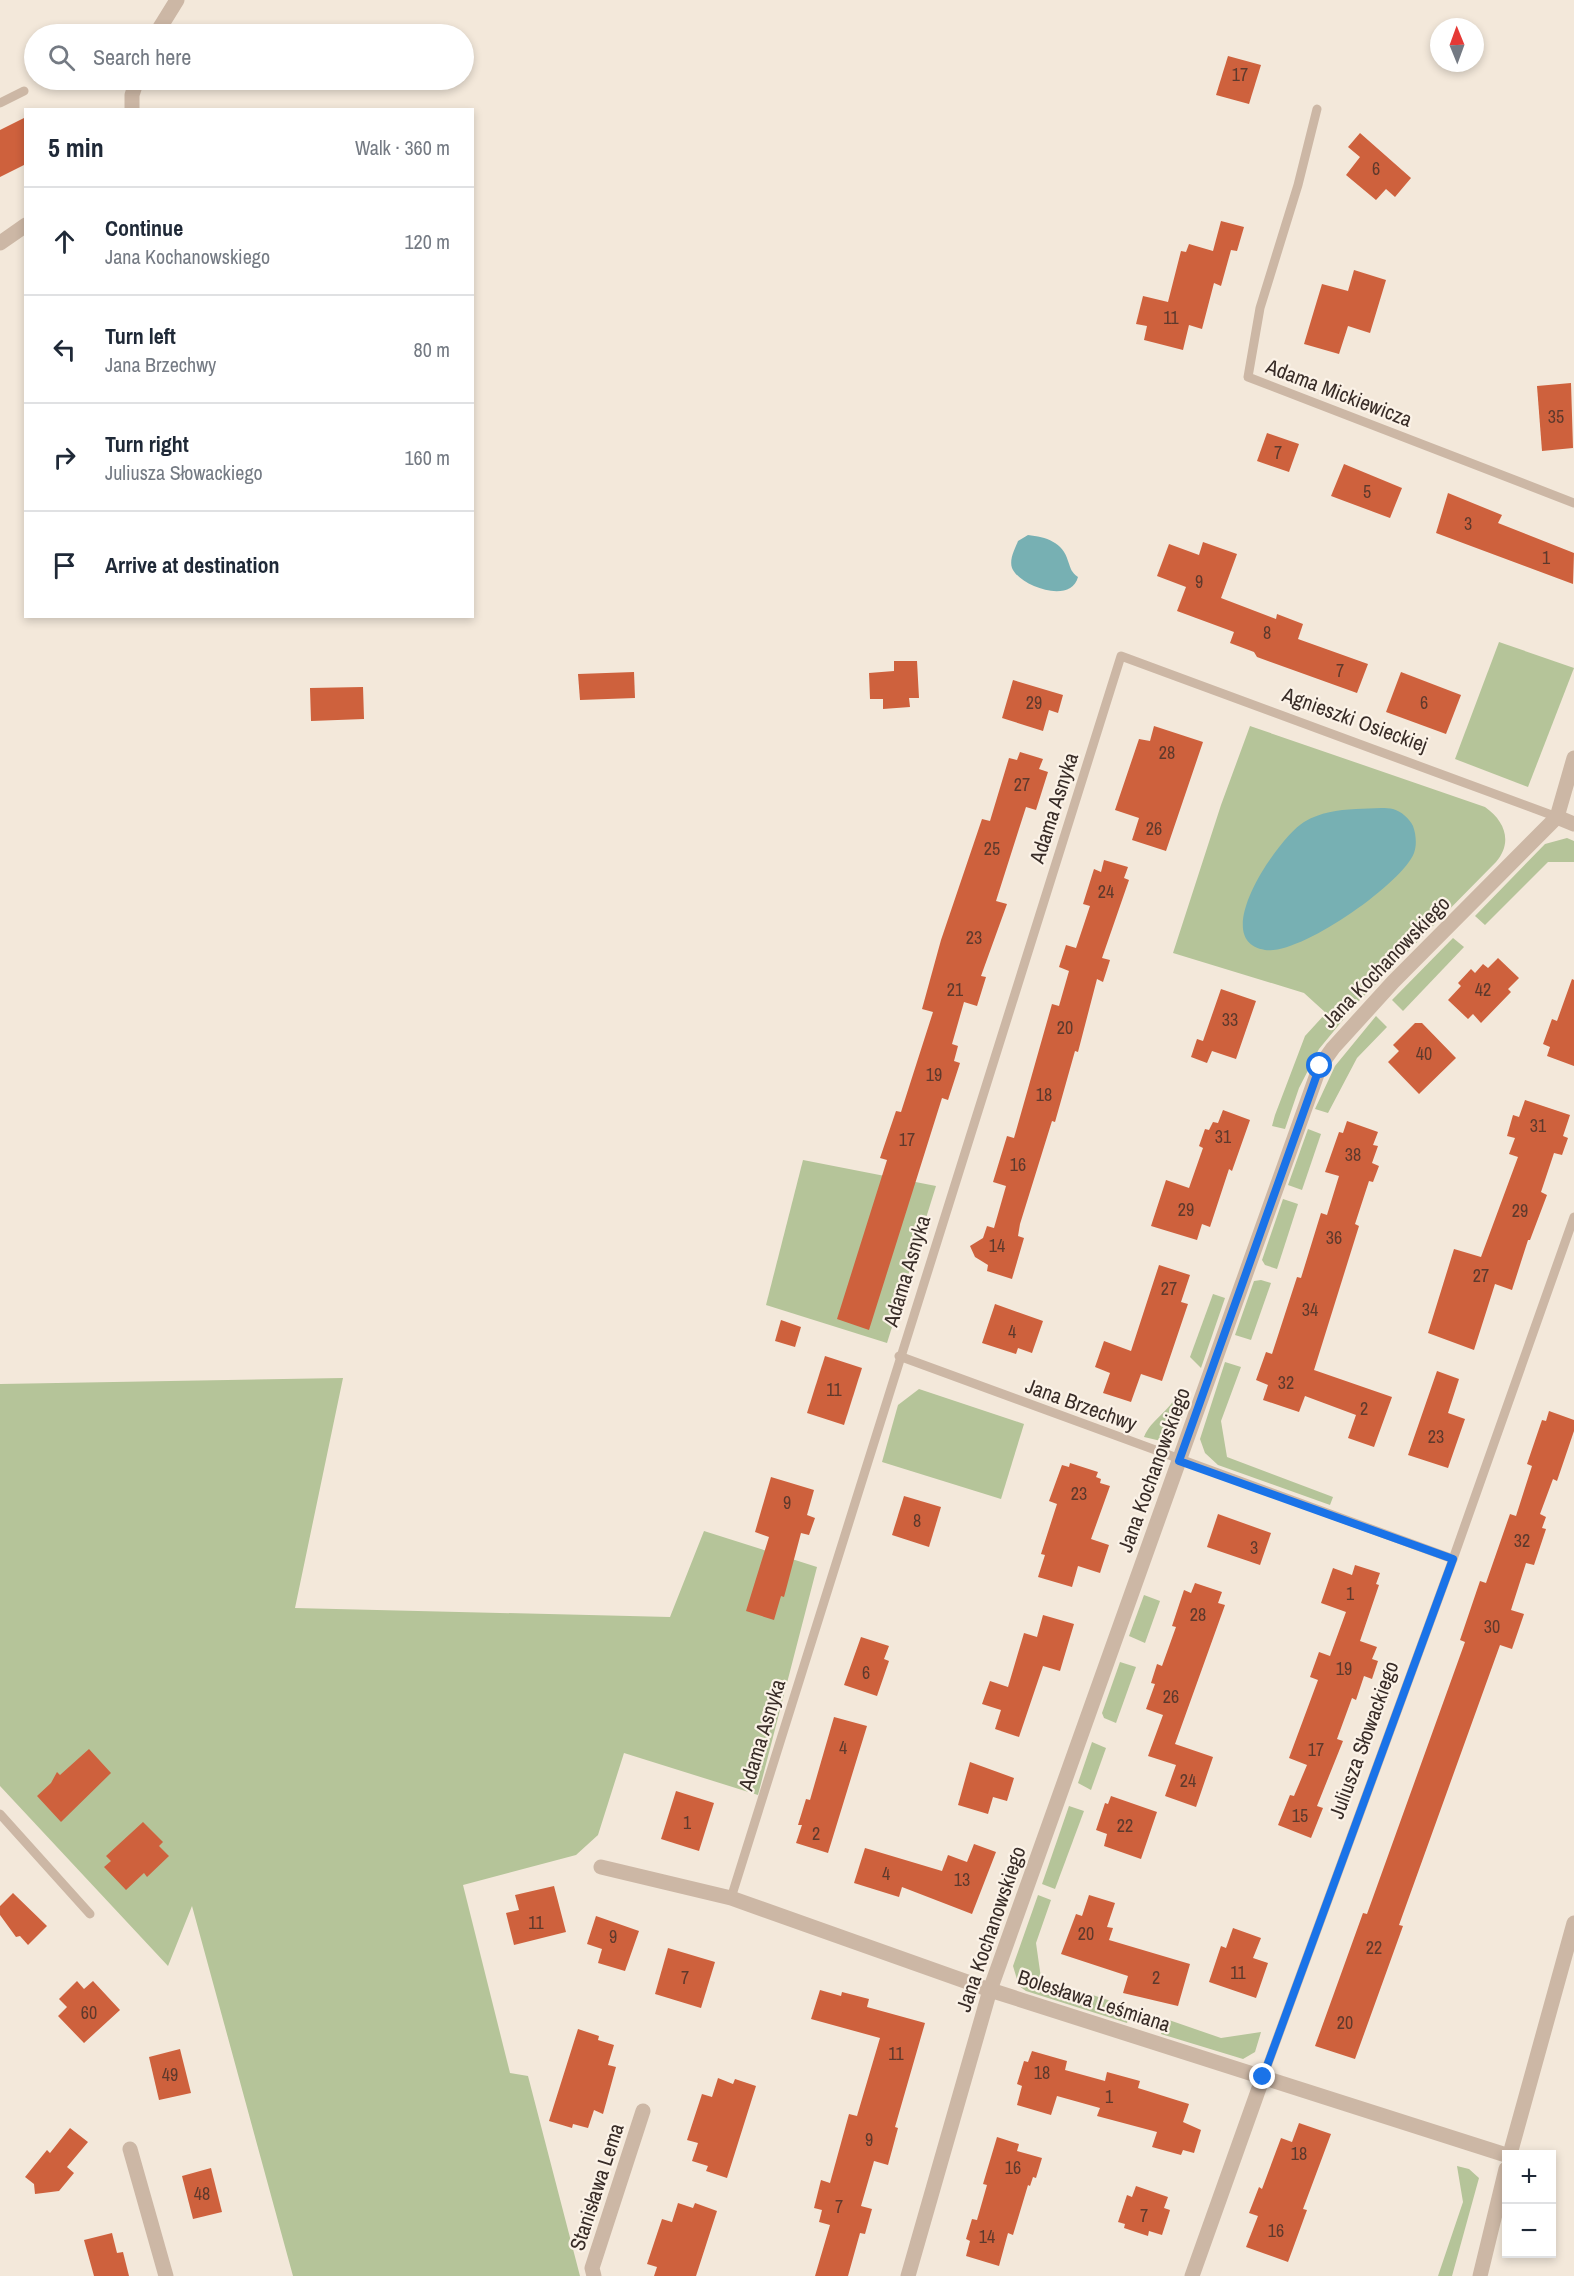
<!DOCTYPE html>
<html lang="en">
<head>
<meta charset="utf-8">
<style>
  body { margin:0; font-family:"Archivo Narrow",sans-serif; background:#f6f6f7; color:#1f2937 }
  .controls { position:absolute; right:18px; bottom:18px; display:grid; overflow:hidden; border-radius:0px; box-shadow:0 3px 9px #0003 }
  .controls button { width:54px; height:54px; display:grid; place-items:center; padding:0; border:0; border-bottom:2px solid #e0e1e3; background:#fff; color:#1f2937; font:30px sans-serif }
  .compass { position:absolute; left:1430px; top:18px; width:54px; height:54px; border-radius:50%; background:#fff; box-shadow:0 3px 9px #0003; rotate:359deg }
  .stop { position:absolute; width:18px; height:18px; margin:-14px; border:4px solid #1a73e8; border-radius:50%; background:#fff }
  .stop.end { background:#1a73e8; border-color:#fff; box-shadow:0 2px 6px #0008 }
  .list { margin:0; padding:0; list-style:none }
  h2 { display:flex; justify-content:space-between; align-items:center; height:78px; margin:0; padding:0 24px; font-size:26px }
  h2 small { font-size:20px; font-weight:400; color:#747a83 }
  .list li { display:grid; grid-template-columns:39px 1fr auto; gap:18px; align-items:center; box-sizing:border-box; height:108px; padding:0 24px; border-top:2px solid #e0e1e3 }
  .list b { display:block; font-size:22px; white-space:nowrap }
  .list p { margin:0; font-size:20px; white-space:nowrap; color:#747a83 }
  .list em { font-size:20px; font-style:normal; color:#747a83 }
  .icon { flex:none; width:33px; height:33px; fill:none; stroke:currentColor; stroke-width:2; stroke-linecap:round; stroke-linejoin:round }
  .map { position:relative; flex:none; width:1574px; height:2276px; overflow:hidden }
  .search { position:absolute; background:#fff; box-shadow:0 3px 9px #0003; left:24px; top:24px; width:450px; height:66px; display:flex; align-items:center; gap:15px; box-sizing:border-box; padding:0 21px; border-radius:33px; color:#747a83; font-size:22px }
  .panel { position:absolute; background:#fff; box-shadow:0 3px 9px #0003; left:24px; top:108px; width:450px; height:510px; border-radius:0px }
  .map>svg:first-child { display:block }
</style>
</head>
<body>
<div class="map">
<svg width="1574" height="2276" viewBox="0 0 1574 2276">
  <rect width="100%" height="100%" fill="#f3e8da"/>
  <g fill="#b5c499">
    <path d="M1499,642L1574,668L1528,787L1455,759Z"/>
    <path d="M1250,726L1485,807C1505,821 1513,842 1496,862L1357,1003L1319,1049L1299,1088L1285,1129L1272,1126L1275,1115L1305,1036L1326,1013L1304,993L1173,953L1221,805Z"/>
    <path d="M1567,838L1574,841V862H1548L1485,925L1475,916L1545,844Z"/>
    <path d="M1453,938L1464,947L1403,1011L1392,1000Z"/>
    <path d="M1376,1016L1387,1027L1357,1058L1328,1113L1315,1109L1335,1066Z"/>
    <path d="M1308,1129L1321,1134L1302,1190L1288,1185Z"/>
    <path d="M803,1160L936,1186L887,1343L766,1305Z"/>
    <path d="M1283,1199L1298,1204L1277,1269L1265,1265L1262,1260Z"/>
    <path d="M1261,1280L1271,1283L1251,1340L1235,1335L1254,1281Z"/>
    <path d="M1213,1294L1225,1298L1201,1368L1190,1357Z"/>
    <path d="M1225,1362L1241,1367L1221,1421L1227,1457L1333,1497L1330,1505L1218,1465L1205,1453L1200,1439Z"/>
    <path d="M343,1378L295,1608L670,1617L704,1531L817,1567L758,1795L624,1753L598,1835L576,1855L463,1885L510,2073L528,2076L580,2276H293L192,1906L168,1966L0,1786V1384Z"/>
    <path d="M919,1389L1024,1424L1001,1499L882,1462L898,1405Z"/>
    <path d="M1177,1393L1187,1396L1189,1400L1177,1430L1161,1441L1144,1437C1151,1419 1171,1411 1177,1393Z"/>
    <path d="M1144,1595L1160,1601L1145,1643L1129,1636Z"/>
    <path d="M1120,1662L1136,1667L1116,1723L1104,1718L1102,1713Z"/>
    <path d="M1092,1742L1106,1748L1091,1790L1078,1783Z"/>
    <path d="M1069,1806L1084,1811L1055,1889L1042,1884Z"/>
    <path d="M1038,1895L1051,1900L1036,1943L1041,1978L1132,2008L1127,2023L1026,1991L1019,1986L1013,1966Z"/>
    <path d="M1166,2019L1221,2038L1261,2032L1255,2052L1243,2059L1161,2034Z"/>
    <path d="M1457,2166L1469,2169L1479,2178L1452,2276H1438L1463,2202Z"/>
  </g>
  <g fill="#77b0b3">
    <path d="M1028,535C1046,537 1063,542 1068,561C1071,569 1071,572 1078,577C1071,605 1019,586 1012,568C1009,559 1015,549 1018,541Z"/>
    <path d="M1356,809C1368,809 1382,807 1393,809C1402,812 1409,818 1413,826C1416,834 1417,845 1414,853C1402,884 1299,956 1265,950C1207,941 1278,838 1304,822C1321,812 1337,810 1356,809Z"/>
  </g>
  <g fill="#ce613d">
    <path d="M1228,56L1261,65L1249,104L1216,95Z"/>
    <path d="M26,117V164L0,177V130Z"/>
    <path d="M1360,133L1411,178L1395,197L1386,189L1376,200L1346,175L1360,157L1348,147Z"/>
    <path d="M1221,221L1244,227L1237,251L1231,250L1221,286L1214,283L1202,329L1189,325L1183,350L1144,340L1147,326L1136,324L1143,296L1168,302L1181,251L1186,252L1189,244L1213,251Z"/>
    <path d="M1354,270L1386,280L1370,333L1348,326L1339,354L1304,344L1322,284L1348,291Z"/>
    <path d="M1571,383L1573,448L1542,451L1537,386Z"/>
    <path d="M1267,433L1299,444L1289,472L1257,461Z"/>
    <path d="M1344,464L1402,488L1390,518L1331,496Z"/>
    <path d="M1448,493L1502,515L1498,523L1574,553L1573,584L1436,533Z"/>
    <path d="M1203,542L1237,554L1221,598L1276,619L1277,614L1303,624L1298,639L1368,664L1357,693L1257,657L1254,652L1230,643L1234,632L1177,611L1186,587L1157,576L1169,544L1199,555Z"/>
    <path d="M894,661H917L919,698H909L910,707L883,709V699H870L869,673L894,671Z"/>
    <path d="M634,672L635,698L580,700L578,674Z"/>
    <path d="M1401,672L1461,695L1446,734L1386,712Z"/>
    <path d="M1013,680L1063,695L1058,713L1049,710L1043,731L1002,718Z"/>
    <path d="M363,687L364,719L311,721L310,688Z"/>
    <path d="M1154,726L1203,742L1166,851L1132,840L1139,818L1115,810L1139,739L1150,741Z"/>
    <path d="M1020,752L1043,759L1039,769L1048,772L1036,810L1026,807L996,901L1007,904L981,976L986,977L977,1006L964,1002L952,1044L958,1046L954,1061L960,1063L948,1100L942,1098L869,1330L837,1319L887,1160L880,1158L896,1111L901,1112L933,1012L922,1009L941,940L982,819L990,821L1009,758L1017,760Z"/>
    <path d="M1104,860L1128,867L1124,878L1129,880L1102,958L1110,960L1103,982L1097,979L1078,1052L1075,1051L1055,1122L1052,1121L1020,1224L1018,1236L1024,1238L1012,1279L987,1271L988,1265L975,1257L970,1246L983,1238L987,1226L994,1228L1006,1186L993,1182L1007,1136L1014,1138L1052,1004L1059,1006L1069,971L1059,967L1066,945L1076,948L1090,906L1083,904L1094,869L1101,872Z"/>
    <path d="M1498,958L1519,978L1508,989L1511,992L1481,1023L1473,1014L1468,1019L1448,1000L1461,986L1458,983L1471,969L1475,973L1483,964L1488,968Z"/>
    <path d="M1572,979L1574,980V1066L1547,1056L1550,1047L1543,1044L1552,1019L1557,1021Z"/>
    <path d="M1221,989L1256,1001L1236,1059L1212,1051L1207,1063L1191,1057L1197,1039L1203,1041Z"/>
    <path d="M1415,1023H1422L1456,1058L1419,1094L1388,1062L1399,1051L1393,1045Z"/>
    <path d="M1525,1100L1570,1115L1563,1136L1568,1138L1562,1155L1554,1153L1541,1192L1547,1195L1530,1240H1528L1512,1290L1495,1284L1474,1350L1428,1333L1454,1249L1481,1257L1518,1157L1509,1154L1515,1138L1507,1136L1513,1115L1519,1117Z"/>
    <path d="M1223,1110L1250,1120L1232,1171L1229,1169L1210,1227L1202,1224L1197,1240L1151,1226L1166,1180L1189,1188L1203,1148L1199,1146L1205,1129L1209,1130L1213,1122L1218,1123Z"/>
    <path d="M1347,1121L1378,1132L1373,1145L1378,1146L1372,1163L1379,1166L1373,1182L1369,1181L1355,1224L1359,1226L1314,1370L1392,1397L1374,1447L1348,1438L1356,1415L1305,1396L1299,1412L1263,1400L1268,1385L1256,1380L1266,1352L1272,1354L1297,1277L1301,1278L1321,1213L1327,1215L1339,1176L1325,1172L1339,1132L1343,1133Z"/>
    <path d="M1159,1265L1190,1275L1181,1302L1188,1304L1162,1381L1141,1374L1131,1402L1103,1393L1110,1373L1095,1367L1104,1341L1131,1351Z"/>
    <path d="M995,1304L1043,1321L1032,1353L1018,1348L1016,1354L982,1343Z"/>
    <path d="M781,1320L801,1327L795,1347L775,1341Z"/>
    <path d="M825,1356L862,1368L844,1425L807,1413Z"/>
    <path d="M1437,1371L1459,1379L1448,1413L1465,1419L1448,1468L1408,1455Z"/>
    <path d="M1549,1411L1574,1420V1431L1557,1481L1553,1479L1540,1514L1546,1517L1542,1528L1546,1529L1534,1565L1526,1563L1511,1610L1524,1614L1512,1649L1500,1645L1399,1925L1403,1926L1355,2059L1315,2046L1363,1913L1367,1914L1465,1642L1460,1640L1480,1581L1486,1583L1510,1514L1516,1516L1532,1466L1527,1464L1542,1420L1546,1421Z"/>
    <path d="M1070,1463L1098,1472L1096,1477L1101,1479L1100,1483L1110,1486L1091,1539L1109,1545L1100,1573L1078,1566L1072,1587L1038,1577L1045,1555L1041,1554L1057,1504L1049,1501L1062,1465L1069,1467Z"/>
    <path d="M771,1477L814,1490L807,1515L815,1518L809,1535L801,1533L784,1597L781,1596L774,1620L746,1611L769,1537L755,1532Z"/>
    <path d="M904,1496L941,1507L929,1547L892,1535Z"/>
    <path d="M1218,1514L1271,1533L1260,1565L1207,1547Z"/>
    <path d="M1355,1565L1380,1573L1376,1584L1379,1585L1360,1641L1377,1647L1372,1659L1378,1661L1372,1679L1364,1676L1356,1700L1352,1698L1337,1739L1343,1741L1317,1806L1323,1808L1311,1838L1278,1825L1290,1795L1294,1796L1307,1765L1289,1758L1318,1680L1310,1677L1319,1652L1330,1656L1346,1612L1321,1603L1333,1568L1352,1575Z"/>
    <path d="M1195,1583L1222,1592L1218,1603L1225,1605L1175,1744L1213,1757L1196,1807L1165,1796L1176,1765L1148,1756L1163,1715L1146,1709L1155,1684L1151,1683L1157,1664L1162,1666L1176,1627L1172,1626L1184,1590L1191,1593Z"/>
    <path d="M1043,1615L1074,1624L1060,1671L1043,1666L1019,1737L995,1729L1001,1710L982,1704L990,1681L1008,1687L1024,1633L1037,1637Z"/>
    <path d="M861,1637L889,1646L884,1659L889,1661L877,1696L844,1685Z"/>
    <path d="M834,1717L867,1726L828,1853L796,1843L802,1825H798L806,1799L810,1800Z"/>
    <path d="M89,1749L111,1773L61,1822L37,1796L51,1783L57,1772L60,1775Z"/>
    <path d="M970,1762L1014,1778L1007,1801L993,1797L988,1814L958,1805Z"/>
    <path d="M676,1791L714,1803L699,1851L661,1839Z"/>
    <path d="M1111,1796L1157,1812L1141,1859L1104,1846L1107,1834L1096,1830L1105,1803L1108,1804Z"/>
    <path d="M143,1822L163,1842L159,1846L169,1856L147,1877L144,1873L126,1890L104,1867L111,1861L106,1856Z"/>
    <path d="M974,1844L996,1852L972,1914L902,1887L899,1897L854,1883L865,1848L942,1871L948,1855L967,1862Z"/>
    <path d="M554,1886L566,1932L514,1945L506,1913L519,1910L515,1895Z"/>
    <path d="M13,1893L47,1926L28,1945L20,1936L16,1937L0,1915V1906Z"/>
    <path d="M1089,1895L1115,1903L1107,1927L1113,1928L1109,1940L1190,1964L1178,2006L1123,1993L1128,1976L1061,1954L1076,1914L1082,1916Z"/>
    <path d="M596,1916L639,1931L625,1971L598,1963L602,1949L587,1944Z"/>
    <path d="M1233,1928L1261,1938L1253,1958L1268,1963L1256,1998L1209,1982L1221,1946L1226,1948Z"/>
    <path d="M668,1948L715,1962L701,2008L655,1994Z"/>
    <path d="M77,1981L84,1989L93,1981L120,2010L84,2043L58,2016L67,2007L59,1999Z"/>
    <path d="M820,1990L841,1996L842,1992L869,1999L867,2007L925,2023L895,2127L898,2128L888,2165L874,2161L861,2206L872,2209L865,2234L860,2233L848,2276H815L830,2225L819,2222L822,2210L814,2208L821,2180L830,2183L849,2114L857,2116L880,2038L811,2019Z"/>
    <path d="M578,2029L599,2036L598,2040L614,2045L608,2065L616,2067L603,2114L594,2110L588,2128L573,2124L572,2128L549,2121Z"/>
    <path d="M180,2049L191,2093L159,2100L149,2057Z"/>
    <path d="M1032,2051L1067,2061L1065,2070L1105,2081L1107,2072L1140,2081L1138,2088L1189,2104L1183,2122L1201,2130L1194,2153L1183,2150L1181,2155L1152,2147L1157,2132L1097,2116L1100,2108L1057,2096L1051,2115L1017,2105L1022,2086L1017,2084L1024,2061L1028,2062Z"/>
    <path d="M718,2078L733,2084L735,2079L756,2086L727,2178L706,2171L708,2166L692,2161L698,2143L687,2140L702,2094L712,2097Z"/>
    <path d="M1299,2123L1331,2134L1303,2209L1307,2210L1288,2262L1246,2247L1258,2216L1249,2213L1259,2187L1262,2189L1281,2138L1292,2142Z"/>
    <path d="M70,2128L88,2142L67,2167L74,2173L59,2191L35,2194L34,2184L25,2177L47,2150L50,2153Z"/>
    <path d="M997,2137L1019,2144L1017,2151L1042,2158L1036,2178L1033,2177L1030,2186L1028,2185L1013,2235L1008,2233L999,2266L966,2256L970,2241L966,2239L972,2219L977,2220L987,2185L983,2184Z"/>
    <path d="M211,2168L222,2212L193,2219L182,2176Z"/>
    <path d="M1136,2186L1168,2197L1164,2208L1170,2210L1162,2235L1149,2231L1148,2236L1124,2228L1125,2224L1118,2222L1127,2195L1132,2197Z"/>
    <path d="M678,2203L693,2208L695,2203L717,2211L696,2276H654L657,2267L647,2264L662,2219L672,2222Z"/>
    <path d="M112,2233L117,2253L123,2252L129,2276H94L84,2240Z"/>
  </g>
  <g fill="none" stroke-linecap="round" stroke-linejoin="round">
    <g stroke="#ccb7a5" stroke-width="9">
      <path d="M0,103L24,91"/>
      <path d="M1317,109L1298,185L1260,308L1248,377L1574,503"/>
      <path d="M899,1356L1453,1559"/>
      <path d="M0,1814L90,1914"/>
      <path d="M731,1898L1121,656L1557,817"/>
      <path d="M1263,2077L1453,1559L1574,1217"/>
    </g>
    <g stroke="#ccb7a5" stroke-width="15">
      <path d="M156,34L177,0"/>
      <path d="M132,110V95L137,80"/>
      <path d="M0,243L26,225"/>
      <path d="M1557,817L1574,824"/>
      <path d="M601,1867L731,1898L990,1990L1506,2155"/>
      <path d="M130,2149L166,2276"/>
      <path d="M594,2276L592,2268L643,2111"/>
      <path d="M908,2276L990,1990L1320,1066L1333,1048L1393,982L1557,817L1574,758"/>
      <path d="M1192,2276L1263,2077"/>
    </g>
    <g stroke="#ccb7a5" stroke-width="15">
      <path d="M1510,2154L1574,1923"/>
      <path d="M1480,2276L1506,2169"/>
    </g>
  </g>
  <g fill="none" stroke-linecap="round" stroke-linejoin="round">
    <path stroke="#1a73e8" stroke-width="8" d="M1263,2077L1453,1559L1179,1461L1320,1066"/>
  </g>
  <g text-anchor="middle" stroke-width="4.5" stroke-linejoin="round" paint-order="stroke">
    <g font-size="18" fill="#5e392c">
      <text x="1240" y="81">17</text>
      <text x="1376" y="175">6</text>
      <text x="1171" y="324">11</text>
      <text x="1556" y="423">35</text>
      <text x="1278" y="459">7</text>
      <text x="1367" y="498">5</text>
      <text x="1468" y="530">3</text>
      <text x="1546" y="564">1</text>
      <text x="1199" y="588">9</text>
      <text x="1267" y="639">8</text>
      <text x="1340" y="677">7</text>
      <text x="1034" y="709">29</text>
      <text x="1424" y="709">6</text>
      <text x="1167" y="759">28</text>
      <text x="1022" y="791">27</text>
      <text x="1154" y="835">26</text>
      <text x="992" y="855">25</text>
      <text x="1106" y="898">24</text>
      <text x="974" y="944">23</text>
      <text x="955" y="996">21</text>
      <text x="1483" y="996">42</text>
      <text x="1230" y="1026">33</text>
      <text x="1065" y="1034">20</text>
      <text x="1424" y="1060">40</text>
      <text x="934" y="1081">19</text>
      <text x="1044" y="1101">18</text>
      <text x="1538" y="1132">31</text>
      <text x="1223" y="1143">31</text>
      <text x="907" y="1146">17</text>
      <text x="1353" y="1161">38</text>
      <text x="1018" y="1171">16</text>
      <text x="1186" y="1216">29</text>
      <text x="1520" y="1217">29</text>
      <text x="1334" y="1244">36</text>
      <text x="997" y="1252">14</text>
      <text x="1481" y="1282">27</text>
      <text x="1169" y="1295">27</text>
      <text x="1310" y="1316">34</text>
      <text x="1012" y="1338">4</text>
      <text x="1286" y="1389">32</text>
      <text x="834" y="1396">11</text>
      <text x="1364" y="1415">2</text>
      <text x="1436" y="1443">23</text>
      <text x="1079" y="1500">23</text>
      <text x="787" y="1509">9</text>
      <text x="917" y="1527">8</text>
      <text x="1522" y="1547">32</text>
      <text x="1254" y="1554">3</text>
      <text x="1350" y="1600">1</text>
      <text x="1198" y="1621">28</text>
      <text x="1492" y="1633">30</text>
      <text x="1344" y="1675">19</text>
      <text x="866" y="1679">6</text>
      <text x="1171" y="1703">26</text>
      <text x="843" y="1754">4</text>
      <text x="1316" y="1756">17</text>
      <text x="1188" y="1787">24</text>
      <text x="1300" y="1822">15</text>
      <text x="687" y="1829">1</text>
      <text x="1125" y="1832">22</text>
      <text x="816" y="1840">2</text>
      <text x="886" y="1880">4</text>
      <text x="962" y="1886">13</text>
      <text x="536" y="1929">11</text>
      <text x="1086" y="1940">20</text>
      <text x="613" y="1943">9</text>
      <text x="1374" y="1954">22</text>
      <text x="1238" y="1979">11</text>
      <text x="685" y="1984">7</text>
      <text x="1156" y="1984">2</text>
      <text x="89" y="2019">60</text>
      <text x="1345" y="2029">20</text>
      <text x="896" y="2060">11</text>
      <text x="1042" y="2079">18</text>
      <text x="170" y="2081">49</text>
      <text x="1109" y="2103">1</text>
      <text x="869" y="2146">9</text>
      <text x="1299" y="2160">18</text>
      <text x="1013" y="2174">16</text>
      <text x="202" y="2200">48</text>
      <text x="839" y="2213">7</text>
      <text x="1144" y="2222">7</text>
      <text x="1276" y="2237">16</text>
      <text x="987" y="2243">14</text>
    </g>
    <g font-size="21" fill="#382c27" stroke="#fbf2e7">
      <text transform="translate(1339 393) rotate(21)" y="7">Adama Mickiewicza</text>
      <text transform="translate(1355 720) rotate(20)" y="7">Agnieszki Osieckiej</text>
      <text transform="translate(1054 808) rotate(-72)" y="7">Adama Asnyka</text>
      <text transform="translate(1386 962) rotate(-46)" y="7">Jana Kochanowskiego</text>
      <text transform="translate(907 1271) rotate(-73)" y="7">Adama Asnyka</text>
      <text transform="translate(1081 1405) rotate(20)" y="7">Jana Brzechwy</text>
      <text transform="translate(1154 1470) rotate(-70)" y="7">Jana Kochanowskiego</text>
      <text transform="translate(762 1735) rotate(-73)" y="7">Adama Asnyka</text>
      <text transform="translate(1364 1740) rotate(-70)" y="7">Juliusza Słowackiego</text>
      <text transform="translate(991 1929) rotate(-71)" y="7">Jana Kochanowskiego</text>
      <text transform="translate(1094 2001) rotate(18)" y="7">Bolesława Leśmiana</text>
      <text transform="translate(597 2187) rotate(-72)" y="7">Stanisława Lema</text>
    </g>
  </g>
</svg>
<div class="controls">
<button>+</button>
<button>−</button>
</div>
<svg class="compass" viewBox="-18 -18 36 36"><path d="M0-13l5 13h-10z" fill="#e53935"/><path d="M0 13l5-13h-10z" fill="#747a83"/></svg>
<div class="stop" style="left:1320px;top:1066px"></div>
<div class="stop end" style="left:1263px;top:2077px"></div>
<div class="search"><svg class="icon" aria-label="search" viewBox="0 0 24 24"><circle cx="10" cy="10" r="6"/><path d="M15 15l6 6"/></svg>Search here</div>
<section class="panel">
<h2>5 min<small>Walk · 360 m</small></h2>
<ul class="list">
<li><svg class="icon" aria-label="ahead" viewBox="0 0 24 24"><path d="M12 20V5M6 11l6-6 6 6"/></svg><div><b>Continue</b><p>Jana Kochanowskiego</p></div><em>120 m</em></li>
<li><svg class="icon" aria-label="left" viewBox="0 0 24 24"><path d="M17 20v-9H6M10 6l-5 5 5 5"/></svg><div><b>Turn left</b><p>Jana Brzechwy</p></div><em>80 m</em></li>
<li><svg class="icon" aria-label="right" viewBox="0 0 24 24"><path d="M7 20v-9h11M14 6l5 5-5 5"/></svg><div><b>Turn right</b><p>Juliusza Słowackiego</p></div><em>160 m</em></li>
<li><svg class="icon" aria-label="arrive" viewBox="0 0 24 24"><path d="M6 21V4h12l-3 4 3 4H6"/></svg><div><b>Arrive at destination</b></div></li>
</ul>
</section>
</div>
</body>
</html>
